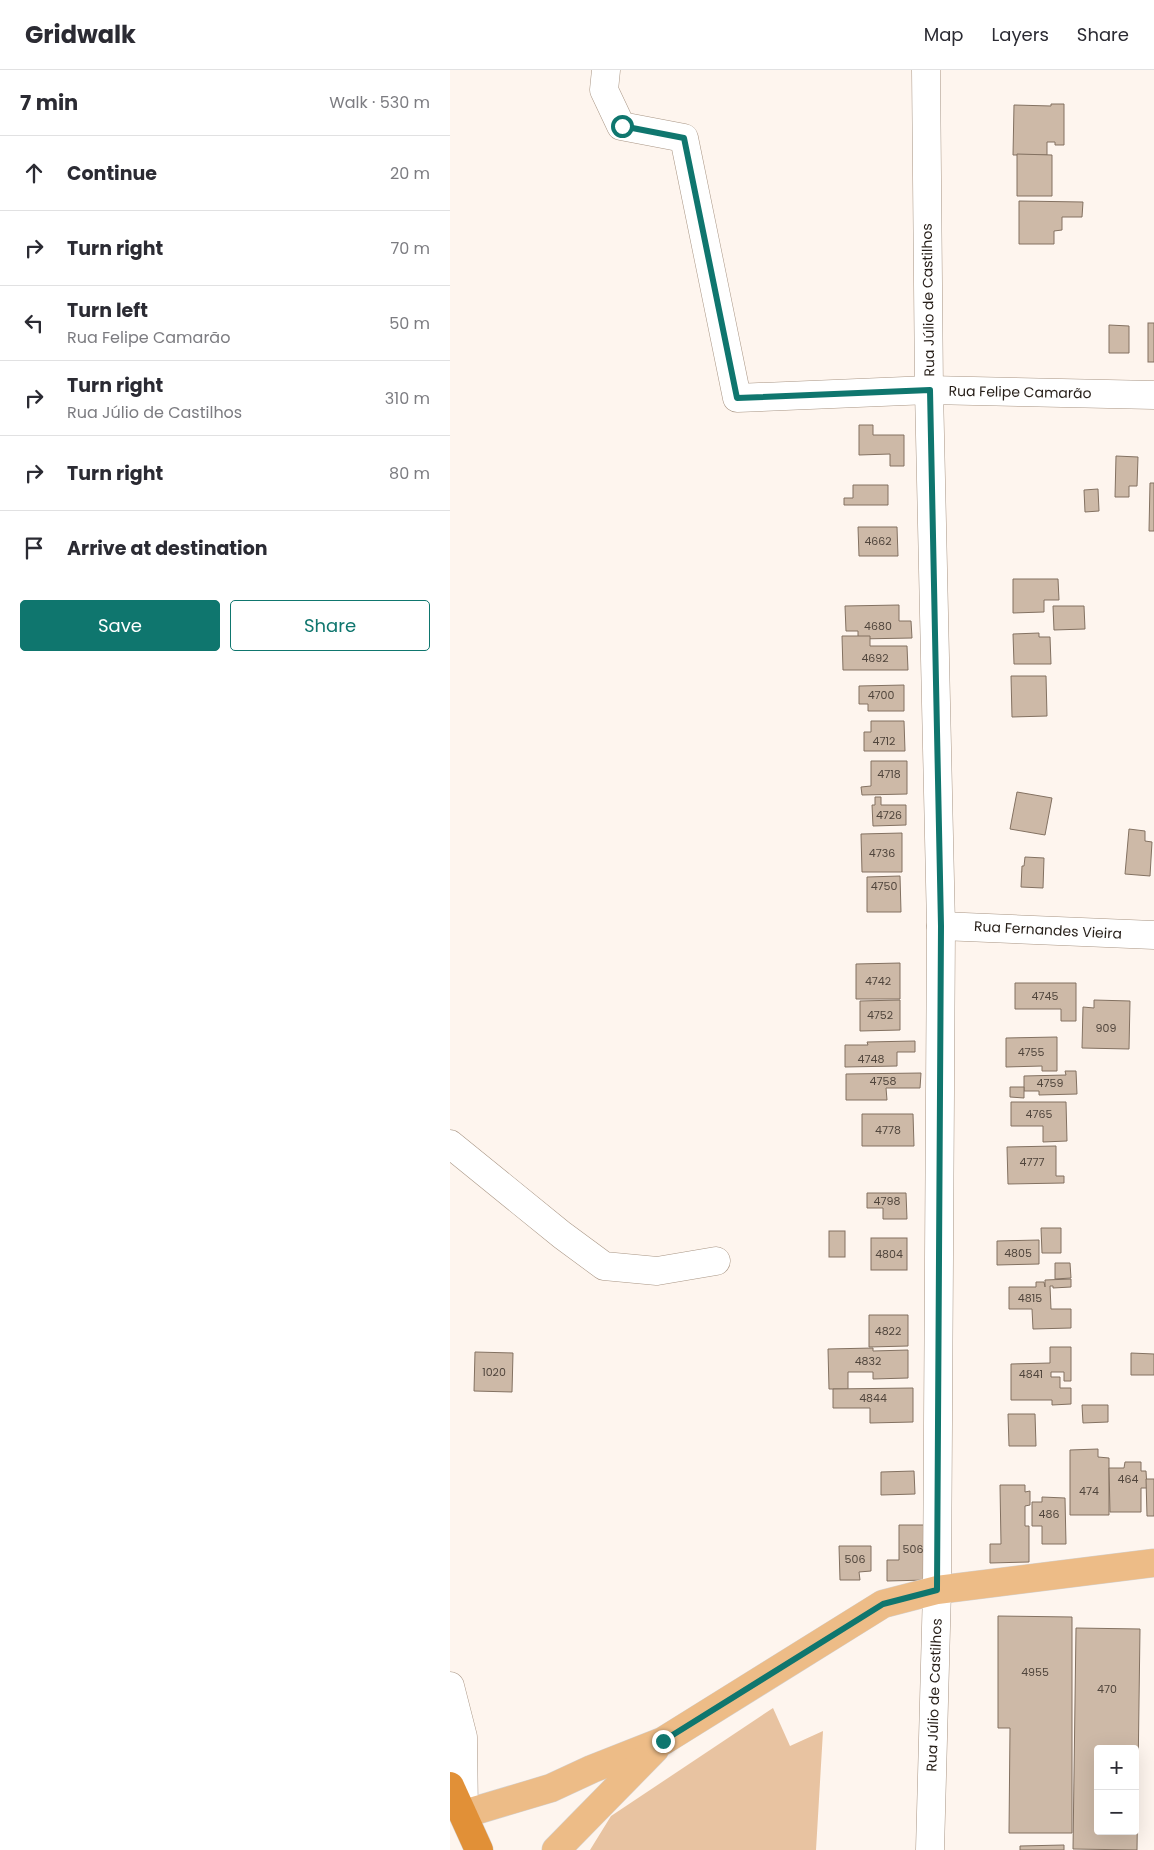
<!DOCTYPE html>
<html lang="en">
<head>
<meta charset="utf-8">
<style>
  body { margin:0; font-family:Poppins,sans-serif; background:#f2f2f3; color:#2b2b33 }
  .controls { position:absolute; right:15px; bottom:15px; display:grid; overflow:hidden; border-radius:5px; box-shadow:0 5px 20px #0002 }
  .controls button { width:45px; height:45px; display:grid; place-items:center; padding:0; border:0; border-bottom:1px solid #e1e1e2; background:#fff; color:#2b2b33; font:25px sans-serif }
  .stop { position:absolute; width:15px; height:15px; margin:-11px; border:4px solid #0f766e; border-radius:50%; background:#fff }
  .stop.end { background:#0f766e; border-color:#fff; box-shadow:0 1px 5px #0008 }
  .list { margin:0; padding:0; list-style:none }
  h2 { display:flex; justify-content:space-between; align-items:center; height:65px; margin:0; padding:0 20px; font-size:21px }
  h2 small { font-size:16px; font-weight:400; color:#7c7c81 }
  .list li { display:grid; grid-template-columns:32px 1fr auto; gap:15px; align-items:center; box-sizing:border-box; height:75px; padding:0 20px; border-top:1px solid #e1e1e2 }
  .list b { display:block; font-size:19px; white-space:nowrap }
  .list p { margin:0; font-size:16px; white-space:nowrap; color:#7c7c81 }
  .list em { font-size:16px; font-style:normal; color:#7c7c81 }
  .actions { display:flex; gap:10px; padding:15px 20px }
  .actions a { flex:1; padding:11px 0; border:1px solid #0f766e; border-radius:5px; text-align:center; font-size:18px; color:#0f766e }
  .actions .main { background:#0f766e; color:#fff }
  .icon { flex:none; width:28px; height:28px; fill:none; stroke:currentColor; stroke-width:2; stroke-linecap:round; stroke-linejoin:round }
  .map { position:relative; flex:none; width:704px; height:1780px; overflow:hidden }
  header { display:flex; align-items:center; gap:30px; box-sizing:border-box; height:70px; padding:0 25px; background:#fff; border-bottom:1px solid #e1e1e2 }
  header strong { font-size:24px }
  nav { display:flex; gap:28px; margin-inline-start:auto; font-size:18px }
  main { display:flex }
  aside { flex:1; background:#fff }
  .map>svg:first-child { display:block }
</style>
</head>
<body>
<header>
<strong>Gridwalk</strong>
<nav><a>Map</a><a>Layers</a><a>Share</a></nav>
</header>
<main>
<aside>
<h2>7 min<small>Walk · 530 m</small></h2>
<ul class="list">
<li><svg class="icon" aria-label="ahead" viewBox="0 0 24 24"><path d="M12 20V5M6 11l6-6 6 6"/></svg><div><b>Continue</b></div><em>20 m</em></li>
<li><svg class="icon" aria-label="right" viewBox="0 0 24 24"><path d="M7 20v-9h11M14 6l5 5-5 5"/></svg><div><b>Turn right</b></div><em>70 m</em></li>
<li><svg class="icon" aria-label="left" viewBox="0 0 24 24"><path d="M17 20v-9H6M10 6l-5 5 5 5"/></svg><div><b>Turn left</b><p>Rua Felipe Camarão</p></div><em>50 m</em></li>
<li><svg class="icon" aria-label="right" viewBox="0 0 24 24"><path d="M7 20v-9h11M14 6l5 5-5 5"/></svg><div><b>Turn right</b><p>Rua Júlio de Castilhos</p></div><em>310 m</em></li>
<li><svg class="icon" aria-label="right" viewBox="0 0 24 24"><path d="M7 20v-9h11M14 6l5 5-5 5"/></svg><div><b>Turn right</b></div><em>80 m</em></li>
<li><svg class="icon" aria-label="arrive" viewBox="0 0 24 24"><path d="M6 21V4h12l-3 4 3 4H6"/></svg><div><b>Arrive at destination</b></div></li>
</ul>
<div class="actions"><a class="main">Save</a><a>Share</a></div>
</aside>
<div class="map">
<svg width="704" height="1780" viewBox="0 0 704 1780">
  <rect width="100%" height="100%" fill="#fef5ee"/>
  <path fill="#e8c3a1" d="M323,1638L340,1676L373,1661L366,1780H140L161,1746Z"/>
  <g fill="#cdb9a7" stroke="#837161" fill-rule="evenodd">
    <path d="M601,34H614V75H605V72H597V85H563L564,35L601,36Z"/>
    <path d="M567,84L602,85V126H567Z"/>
    <path d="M569,131L633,132L632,147H612V160L604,161V174H569Z"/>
    <rect x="698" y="253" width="6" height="39"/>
    <path d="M659,255L679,256V283H659Z"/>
    <path d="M409,355H423V365H454V396H440V384L409,385Z"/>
    <path d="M666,386L688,387L687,416H679V427H665Z"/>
    <path d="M700,413H704V461H699Z"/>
    <path d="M403,415H438V435H394V428H403Z"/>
    <path d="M648,419L649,441L635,442L634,420Z"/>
    <path d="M408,457H447L448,486H409Z"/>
    <path d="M563,509H608L609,530H594V542L563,543Z"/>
    <path d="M449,535V551H461L462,568L408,569V561H396L395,536Z"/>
    <path d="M603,536H634L635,559L604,560Z"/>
    <path d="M589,563V567H600L601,594H564L563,564Z"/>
    <path d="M392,566H420V576H457L458,600H393Z"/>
    <path d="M561,606H596L597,646L562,647Z"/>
    <path d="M454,615V641H418V634H409V616Z"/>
    <path d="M421,651H454L455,681H414V662H421Z"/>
    <path d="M421,691H457V724L412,725L411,717L421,716Z"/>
    <path d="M567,722L602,728L595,765L560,759Z"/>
    <path d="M425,727H431V735H456V755L423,756L422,735H425Z"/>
    <path d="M679,759L695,761V771L702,772L700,806L675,804Z"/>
    <path d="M452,763V802H412L411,764Z"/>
    <path d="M575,787L594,788L593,818L571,817L572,796H574Z"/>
    <path d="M450,806L451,842H417V807Z"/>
    <path d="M450,893V929H406V894Z"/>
    <path d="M565,913H626V951H611V939H565Z"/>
    <path d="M450,930V960L410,961V931Z"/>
    <path d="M644,930L680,931L679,979L632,978L633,937L644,938Z"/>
    <path d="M607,967V1001H592V996L556,997V968Z"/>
    <path d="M465,971V982H447V996L395,997V975H418L417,972Z"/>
    <path d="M615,1001H626L627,1024L589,1025V1021H574V1006L616,1005Z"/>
    <path d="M471,1003L470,1018H436L437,1030H396V1004Z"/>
    <path d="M560,1017H574V1028L560,1027Z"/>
    <path d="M561,1032H616L617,1071L593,1072V1056H561Z"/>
    <path d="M412,1044H463L464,1076H412Z"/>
    <path d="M606,1076V1106H614V1113L558,1114L557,1077Z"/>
    <path d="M417,1123H456L457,1149H433V1138H417Z"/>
    <path d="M591,1158H611V1183H592Z"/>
    <rect x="379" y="1161" width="16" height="26"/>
    <rect x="421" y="1168" width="36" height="32"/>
    <path d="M589,1170V1194L547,1195V1171Z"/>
    <path d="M605,1193H620L621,1208L605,1209Z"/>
    <path d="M621,1209V1217L603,1218V1216H600L601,1239H621V1258L583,1259L582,1239H559V1217H586V1212H594L595,1217V1210Z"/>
    <path d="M419,1245H458V1276L419,1277Z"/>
    <path d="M600,1277H621V1311H614V1302H601V1307H610V1318H621V1334L602,1335V1330H561V1294L600,1293Z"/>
    <path d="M423,1278V1281L458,1280V1308L423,1309V1302H398V1319H379L378,1279Z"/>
    <path d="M25,1282L63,1283L62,1322L24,1321Z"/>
    <path d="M681,1283L704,1284V1305H681Z"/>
    <path d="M463,1318V1352L420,1353V1338H383V1319Z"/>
    <path d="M632,1335H658V1352L633,1353Z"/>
    <path d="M558,1344H585L586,1376H559Z"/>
    <path d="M648,1379V1387L659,1388V1445H620V1380Z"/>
    <path d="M675,1392H691V1401H696L697,1418H691V1442H660L659,1398H674Z"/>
    <path d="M464,1401L465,1424L431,1425V1402Z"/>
    <path d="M696,1409H704V1446H697Z"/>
    <path d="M550,1415H575V1422L580,1421V1435L575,1436V1456H579V1492L540,1493V1474H551Z"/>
    <path d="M592,1427L615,1428L616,1474H592V1456H582V1432H592Z"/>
    <path d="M449,1455H476L477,1510L437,1511V1490H449Z"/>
    <path d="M389,1476H421V1501L409,1502L410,1510H390Z"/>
    <path d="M548,1546L622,1547V1763H559L560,1658H548Z"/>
    <path d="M626,1558L690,1559L687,1780L623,1779ZM648,1679H685V1761H648Z"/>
    <path d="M614,1775V1780H570V1776Z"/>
  </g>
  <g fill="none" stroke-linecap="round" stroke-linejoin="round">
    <g stroke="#a99685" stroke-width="29">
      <g id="minor">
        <path d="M156,0L154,20L171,56L234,68L287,328L479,320L704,325"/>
        <path d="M476,0L479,320L491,856L487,1520L480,1780"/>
        <path d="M491,856L704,865"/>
        <path d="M0,1074L112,1165L154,1196L207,1201L266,1191"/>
        <path d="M0,1616L13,1667L14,1744"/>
      </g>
    </g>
    <g stroke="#d4d2d1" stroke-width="29">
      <g id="major">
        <path d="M14,1744L101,1718L142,1699L213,1671L433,1534L487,1520L704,1493"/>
        <path d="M106,1780L205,1679"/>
      </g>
    </g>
    <g stroke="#d4d2d1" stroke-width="29">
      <path id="highway" d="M0,1716L29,1780"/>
    </g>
    <use href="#minor" stroke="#fff" stroke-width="28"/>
    <use href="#major" stroke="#edbc87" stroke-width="28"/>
    <use href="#highway" stroke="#e19037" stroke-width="28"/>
  </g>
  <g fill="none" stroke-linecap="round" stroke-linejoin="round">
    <path stroke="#0f766e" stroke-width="6" d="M172,56L234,68L287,328L480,320L491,856L487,1520L433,1534L213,1671"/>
  </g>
  <g text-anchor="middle" stroke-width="4" stroke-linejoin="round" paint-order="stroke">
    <g font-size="11" fill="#50453c">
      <text x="428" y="475">4662</text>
      <text x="428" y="560">4680</text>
      <text x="425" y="592">4692</text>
      <text x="431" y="629">4700</text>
      <text x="434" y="675">4712</text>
      <text x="439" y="708">4718</text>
      <text x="439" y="749">4726</text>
      <text x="432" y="787">4736</text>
      <text x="434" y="820">4750</text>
      <text x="428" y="915">4742</text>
      <text x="595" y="930">4745</text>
      <text x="430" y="949">4752</text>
      <text x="656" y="962">909</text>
      <text x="581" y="986">4755</text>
      <text x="421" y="993">4748</text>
      <text x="433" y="1015">4758</text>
      <text x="600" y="1017">4759</text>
      <text x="589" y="1048">4765</text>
      <text x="438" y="1064">4778</text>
      <text x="582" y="1096">4777</text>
      <text x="437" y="1135">4798</text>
      <text x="568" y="1187">4805</text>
      <text x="439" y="1188">4804</text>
      <text x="580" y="1232">4815</text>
      <text x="438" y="1265">4822</text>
      <text x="418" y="1295">4832</text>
      <text x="44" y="1306">1020</text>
      <text x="581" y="1308">4841</text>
      <text x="423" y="1332">4844</text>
      <text x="678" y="1413">464</text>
      <text x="639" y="1425">474</text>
      <text x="599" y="1448">486</text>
      <text x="463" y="1483">506</text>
      <text x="405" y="1493">506</text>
      <text x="585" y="1606">4955</text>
      <text x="657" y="1623">470</text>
    </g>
    <g font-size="14" fill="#261e18" stroke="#fff">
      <text transform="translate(478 230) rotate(-91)" y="5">Rua Júlio de Castilhos</text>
      <text transform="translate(570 322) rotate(1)" y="5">Rua Felipe Camarão</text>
      <text transform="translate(598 860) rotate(3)" y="5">Rua Fernandes Vieira</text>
      <text transform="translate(484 1625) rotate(-88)" y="5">Rua Júlio de Castilhos</text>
    </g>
  </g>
</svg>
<div class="controls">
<button>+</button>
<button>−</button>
</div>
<div class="stop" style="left:172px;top:56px"></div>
<div class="stop end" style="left:213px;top:1671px"></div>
</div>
</main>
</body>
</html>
